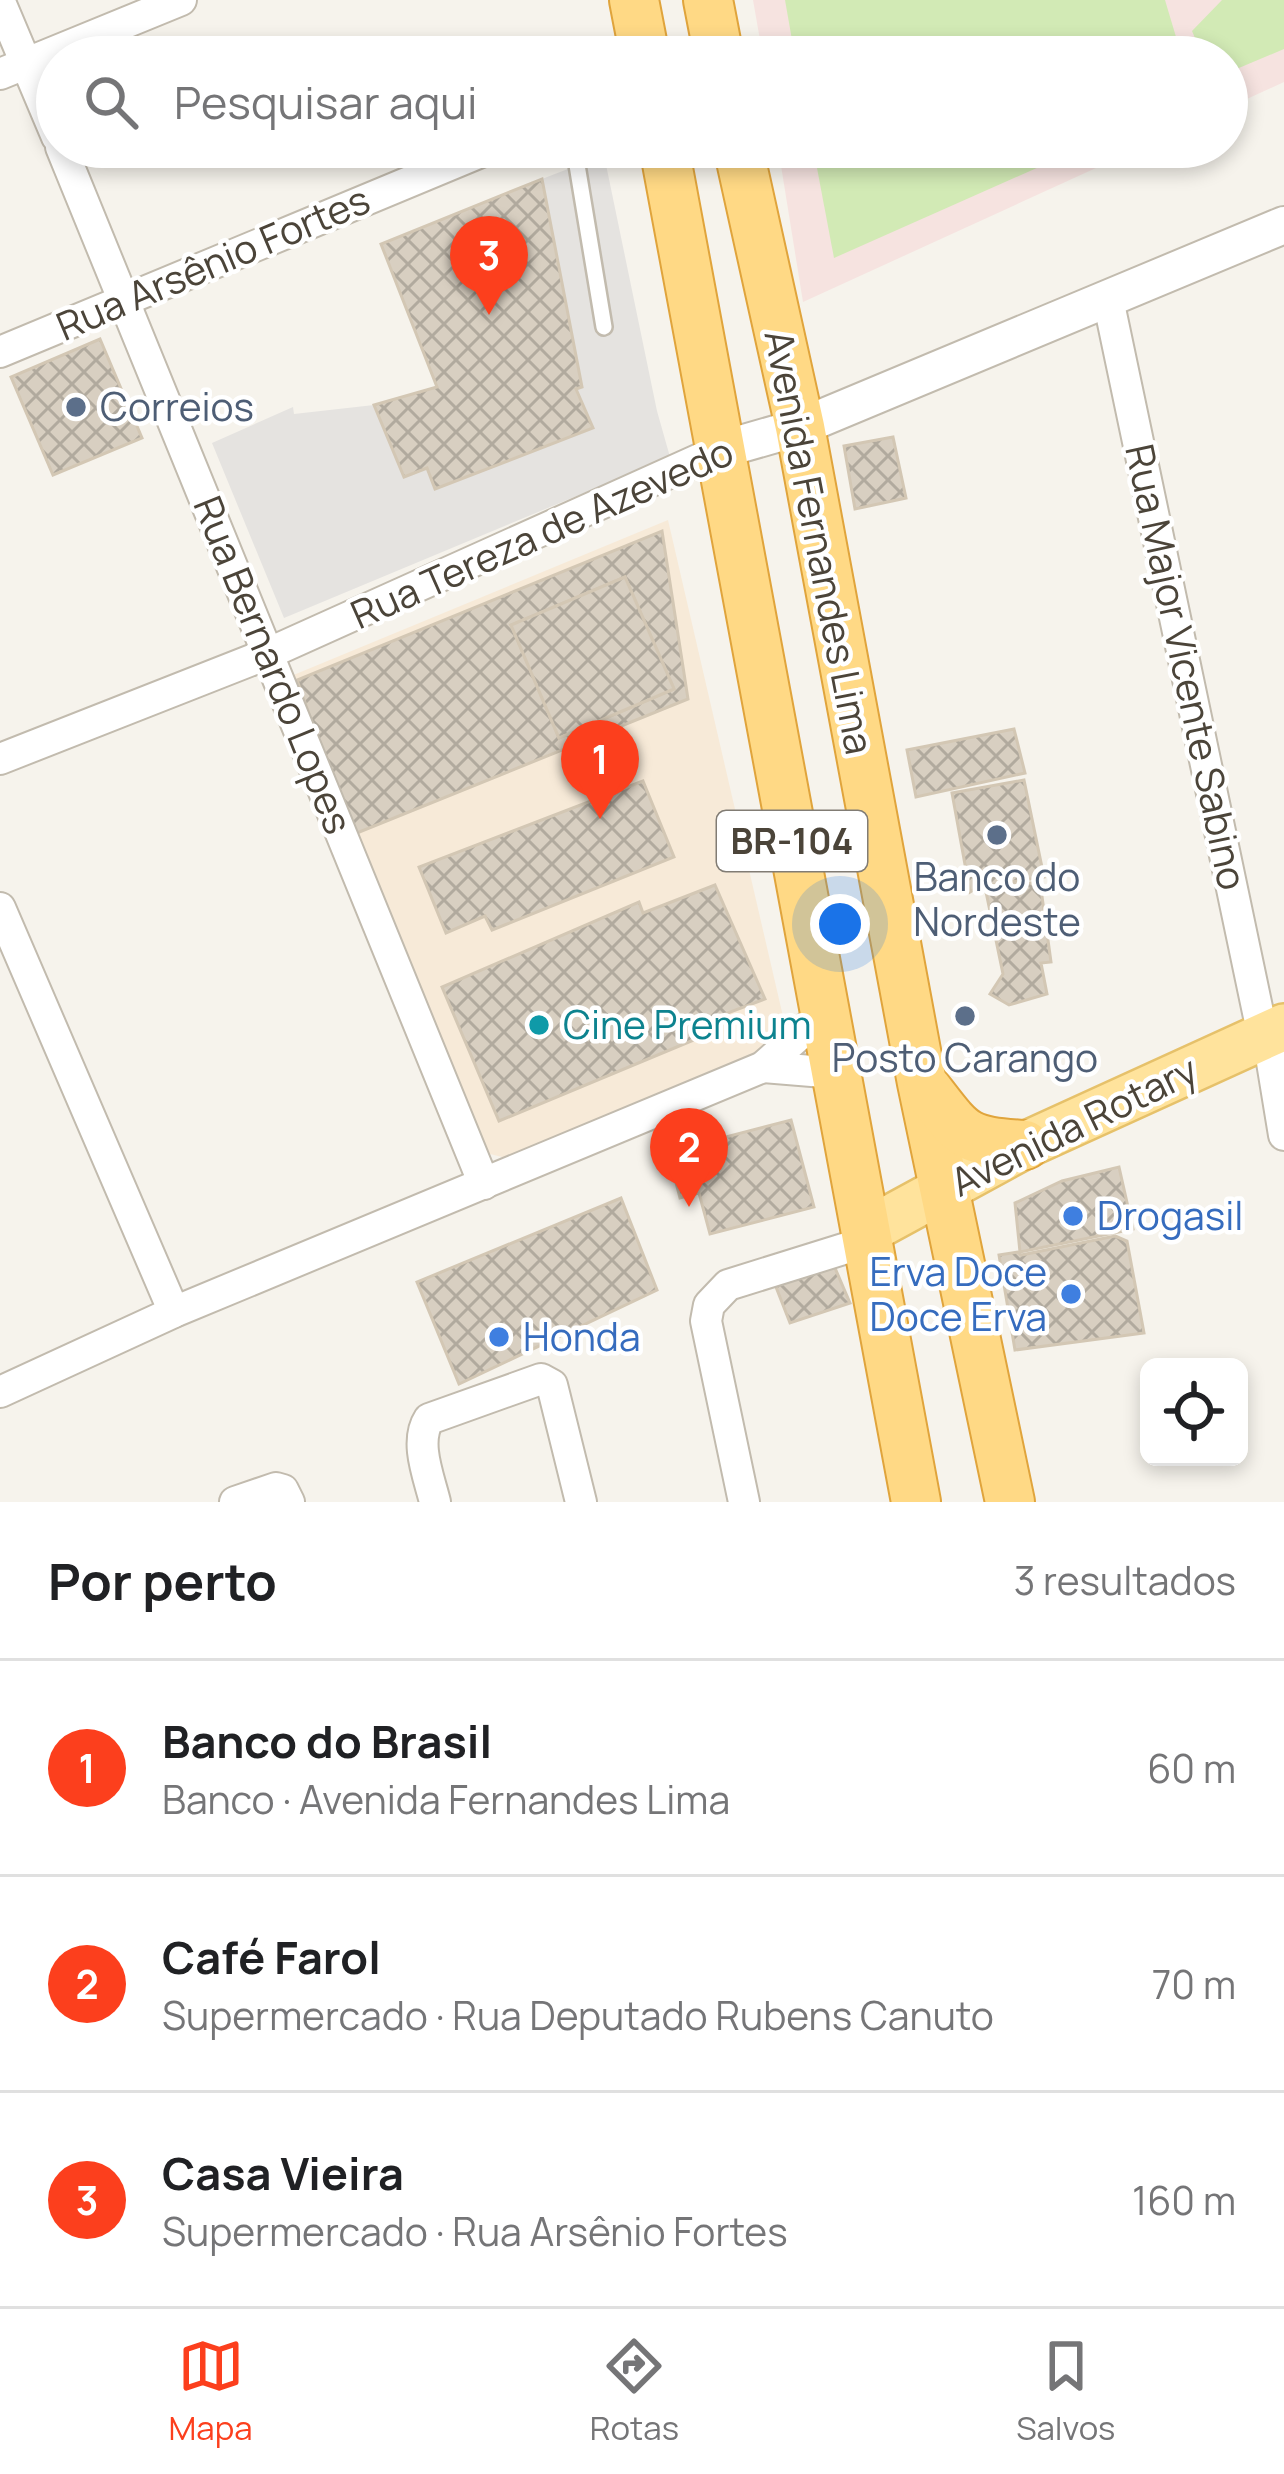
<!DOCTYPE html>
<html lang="pt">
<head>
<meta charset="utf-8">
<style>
  body { margin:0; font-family:Manrope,sans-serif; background:#f2f2f2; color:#202124 }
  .controls { position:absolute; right:36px; bottom:36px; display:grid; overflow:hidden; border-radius:18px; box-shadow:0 6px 18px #0003 }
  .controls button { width:108px; height:108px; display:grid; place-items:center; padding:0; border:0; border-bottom:3px solid #e0e0e0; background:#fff; color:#202124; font:60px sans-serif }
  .you { position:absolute; left:840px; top:924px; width:42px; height:42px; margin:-30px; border:9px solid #fff; border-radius:50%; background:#1a73e8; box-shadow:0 0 0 18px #1a73e833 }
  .badge { display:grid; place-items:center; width:78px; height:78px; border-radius:50%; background:#fc3f1d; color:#fff; font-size:39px; font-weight:700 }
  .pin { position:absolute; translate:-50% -99px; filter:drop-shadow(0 3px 6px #0008) }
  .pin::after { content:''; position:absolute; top:63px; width:42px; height:36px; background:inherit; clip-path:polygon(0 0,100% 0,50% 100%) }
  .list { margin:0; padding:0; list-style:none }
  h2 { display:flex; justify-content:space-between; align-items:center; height:156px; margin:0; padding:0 48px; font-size:51px }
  h2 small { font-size:39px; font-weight:400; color:#757577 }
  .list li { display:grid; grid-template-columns:78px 1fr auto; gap:36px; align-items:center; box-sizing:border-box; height:216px; padding:0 48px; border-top:3px solid #e0e0e0 }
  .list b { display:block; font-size:45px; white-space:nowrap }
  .list p { margin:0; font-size:39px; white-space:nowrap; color:#757577 }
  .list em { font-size:39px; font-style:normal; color:#757577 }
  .icon { flex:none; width:66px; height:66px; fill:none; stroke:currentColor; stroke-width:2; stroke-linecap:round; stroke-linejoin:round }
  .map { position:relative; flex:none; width:1284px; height:1502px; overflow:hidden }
  .search { position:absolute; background:#fff; box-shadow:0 6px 18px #0003; left:36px; right:36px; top:36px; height:132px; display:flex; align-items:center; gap:30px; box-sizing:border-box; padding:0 42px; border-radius:66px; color:#757577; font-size:45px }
  .sheet { height:804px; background:#fff }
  nav { display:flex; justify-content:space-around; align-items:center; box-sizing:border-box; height:168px; border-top:3px solid #e0e0e0; background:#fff; font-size:33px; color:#757577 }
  nav a { display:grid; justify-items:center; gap:6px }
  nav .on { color:#fc3f1d }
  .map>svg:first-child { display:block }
</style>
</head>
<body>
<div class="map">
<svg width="1284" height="1502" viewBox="0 0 1284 1502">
  <defs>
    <pattern id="building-cross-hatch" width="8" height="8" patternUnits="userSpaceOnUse" patternTransform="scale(3)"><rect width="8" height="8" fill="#d8cfc1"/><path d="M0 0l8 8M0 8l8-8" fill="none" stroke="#b1aa9e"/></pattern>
  </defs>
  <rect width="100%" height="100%" fill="#f6f3ec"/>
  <path fill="#f7ead8" d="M668,520L788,1038L510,1159L478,1151L279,681Z"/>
  <g fill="#f6e3e0">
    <path d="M753,0H1284V82L1227,108V57H763Z"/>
    <path d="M778,147H1142L803,302Z"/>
  </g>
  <g fill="#d2eab5">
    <path d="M785,0H1165L1182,57H795Z"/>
    <path d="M1222,0H1284V49L1227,73V57H1203L1192,31Z"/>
    <path d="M813,147H1084L834,258Z"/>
  </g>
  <path fill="#e5e3e0" d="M604,155L657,411L670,457L284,618L212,443L293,407L294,414L374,405L404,476L427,468L435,489L592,428L576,389L582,386L542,179Z"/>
  <g fill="url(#building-cross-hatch)" stroke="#d3c7b4" stroke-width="3" fill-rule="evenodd">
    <path d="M542,179L582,387L576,389L593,428L435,489L427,468L404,477L374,405L437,387L381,244Z"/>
    <path d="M100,339L142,438L53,475L11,377Z"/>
    <path d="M893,437L906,498L855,509L844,446Z"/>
    <path d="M662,531L688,699L352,835L297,680ZM625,577L674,689L559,738L511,625Z"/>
    <path d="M625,577L674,689L559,738L511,625Z"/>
    <path d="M1014,729L1025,773L916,797L907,750Z"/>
    <path d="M1024,780L1044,877L978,887L970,892L952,793Z"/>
    <path d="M643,781L674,857L492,930L485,916L446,933L419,867Z"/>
    <path d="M1040,882L1051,962L1041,963L1047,994L1009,1005L990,994L1003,974L985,887Z"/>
    <path d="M715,885L765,999L693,1026L696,1039L499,1121L442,987L639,902L643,913Z"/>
    <path d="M791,1120L814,1207L710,1234L699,1193L680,1198L668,1152Z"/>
    <path d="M1119,1167L1133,1229L1020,1252L1015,1203L1062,1181Z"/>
    <path d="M621,1198L657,1290L459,1384L417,1282Z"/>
    <path d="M1115,1236L1127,1241L1144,1333L1015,1350L999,1255L1018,1252L1021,1255Z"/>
    <path d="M832,1261L850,1303L790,1323L776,1287Z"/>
  </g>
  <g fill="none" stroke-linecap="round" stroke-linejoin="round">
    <g stroke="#c2bbae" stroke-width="20">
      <path id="service" d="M574,147L604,327"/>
    </g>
    <g stroke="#c2bbae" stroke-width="34">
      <g id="minor">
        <path d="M0,2L57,137"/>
        <path d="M0,74L181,0"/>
        <path d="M61,147L484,1184"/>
        <path d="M1108,299L1263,1036"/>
        <path d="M0,352L493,147"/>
        <path d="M0,759L267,654L720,450"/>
        <path d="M0,908L174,1312"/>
        <path d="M1284,1027L1272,1062L1284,1135"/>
        <path d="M763,1067L836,1073"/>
        <path d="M0,1392L174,1312L763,1067L824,1013"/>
        <path d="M235,1502L276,1488L283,1490L289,1502"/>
        <path d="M435,1502C429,1477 414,1442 429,1419L541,1379L552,1385L581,1502"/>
        <path d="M744,1502L706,1321L709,1305L728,1285L869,1241"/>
      </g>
    </g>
    <g stroke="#c2bbae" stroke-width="40">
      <path id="tertiary" d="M720,450L800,427L1284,225"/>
    </g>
    <g stroke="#e6c16a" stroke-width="50">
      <path id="primary" d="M867,1231L1025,1145L1284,1027"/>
    </g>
    <g stroke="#e0a43c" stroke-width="52">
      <g id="trunk">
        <path d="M634,0L645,57"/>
        <path d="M708,0L719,57"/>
        <path d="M664,147L916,1502"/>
        <path d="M738,147L800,427L922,1083L1010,1502"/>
        <path d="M927,1089C964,1137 964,1141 1025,1145"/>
      </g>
    </g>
    <use href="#service" stroke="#fff" stroke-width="15"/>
    <use href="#minor" stroke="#fff" stroke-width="30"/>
    <use href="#tertiary" stroke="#fff" stroke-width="36"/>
    <use href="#primary" stroke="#ffe39c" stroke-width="45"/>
    <use href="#trunk" stroke="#ffd985" stroke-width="48"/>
  </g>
  <g fill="#5c6f8a" stroke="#fff" stroke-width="4.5">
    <circle cx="76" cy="407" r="12"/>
    <circle cx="997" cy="835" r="12"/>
    <circle cx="965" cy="1016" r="12"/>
  </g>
  <circle fill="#0f9aa8" stroke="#fff" stroke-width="4.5" cx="539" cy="1025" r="12"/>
  <g fill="#3f7fe0" stroke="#fff" stroke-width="4.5">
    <circle cx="1073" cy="1216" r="12"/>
    <circle cx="1071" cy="1294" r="12"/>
    <circle cx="499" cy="1337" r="12"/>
  </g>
  <g text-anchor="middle" stroke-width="9" stroke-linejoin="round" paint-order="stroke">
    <rect fill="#fff" stroke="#817c74" stroke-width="3" x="717" y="811" width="150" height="60" rx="9"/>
    <g font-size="36" font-weight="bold" fill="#4b4439">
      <text x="792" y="854">BR-104</text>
    </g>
    <g font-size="39" fill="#4b4439" stroke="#fff">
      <text transform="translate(213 263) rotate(-23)" y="14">Rua Arsênio Fortes</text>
      <text transform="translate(542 533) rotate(-24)" y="14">Rua Tereza de Azevedo</text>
      <text transform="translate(819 542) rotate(79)" y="14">Avenida Fernandes Lima</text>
      <text transform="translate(273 665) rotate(68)" y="14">Rua Bernardo Lopes</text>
      <text transform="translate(1186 667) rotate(78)" y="14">Rua Major Vicente Sabino</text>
      <text transform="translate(1074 1126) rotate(-26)" y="14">Avenida Rotary</text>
    </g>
    <g font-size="39" fill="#4e5e75" stroke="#fff">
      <text x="100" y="421" text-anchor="start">Correios</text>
      <text x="997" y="891">Banco do<tspan x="997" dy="45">Nordeste</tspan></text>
      <text x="965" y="1072">Posto Carango</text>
    </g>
    <g font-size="39" fill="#0d838f" stroke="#fff" text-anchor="start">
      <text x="563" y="1039">Cine Premium</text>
    </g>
    <g font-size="39" fill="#366cbe" stroke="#fff" text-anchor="start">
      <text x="1097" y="1230">Drogasil</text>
      <text x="1047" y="1286" text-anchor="end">Erva Doce<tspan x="1047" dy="45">Doce Erva</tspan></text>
      <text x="523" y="1351">Honda</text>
    </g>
  </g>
</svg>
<div class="controls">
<button><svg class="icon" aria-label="locate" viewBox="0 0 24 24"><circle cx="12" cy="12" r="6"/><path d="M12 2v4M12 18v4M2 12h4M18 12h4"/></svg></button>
</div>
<div class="you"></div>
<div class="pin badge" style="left:600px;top:819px">1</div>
<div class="pin badge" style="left:689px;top:1207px">2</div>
<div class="pin badge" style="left:489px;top:315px">3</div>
<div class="search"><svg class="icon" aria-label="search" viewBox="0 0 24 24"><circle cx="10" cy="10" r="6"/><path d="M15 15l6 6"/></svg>Pesquisar aqui</div>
</div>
<section class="sheet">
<h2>Por perto<small>3 resultados</small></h2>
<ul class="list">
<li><span class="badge">1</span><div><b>Banco do Brasil</b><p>Banco · Avenida Fernandes Lima</p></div><em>60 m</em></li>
<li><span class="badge">2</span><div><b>Café Farol</b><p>Supermercado · Rua Deputado Rubens Canuto</p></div><em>70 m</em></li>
<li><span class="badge">3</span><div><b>Casa Vieira</b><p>Supermercado · Rua Arsênio Fortes</p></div><em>160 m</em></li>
</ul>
</section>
<nav>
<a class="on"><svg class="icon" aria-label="map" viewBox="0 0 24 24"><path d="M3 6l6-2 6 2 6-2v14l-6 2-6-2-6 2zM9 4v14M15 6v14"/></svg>Mapa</a>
<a><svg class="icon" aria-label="directions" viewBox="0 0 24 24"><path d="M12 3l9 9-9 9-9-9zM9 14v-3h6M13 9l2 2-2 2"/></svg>Rotas</a>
<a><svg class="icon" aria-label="saved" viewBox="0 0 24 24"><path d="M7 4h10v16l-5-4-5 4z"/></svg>Salvos</a>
</nav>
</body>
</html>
